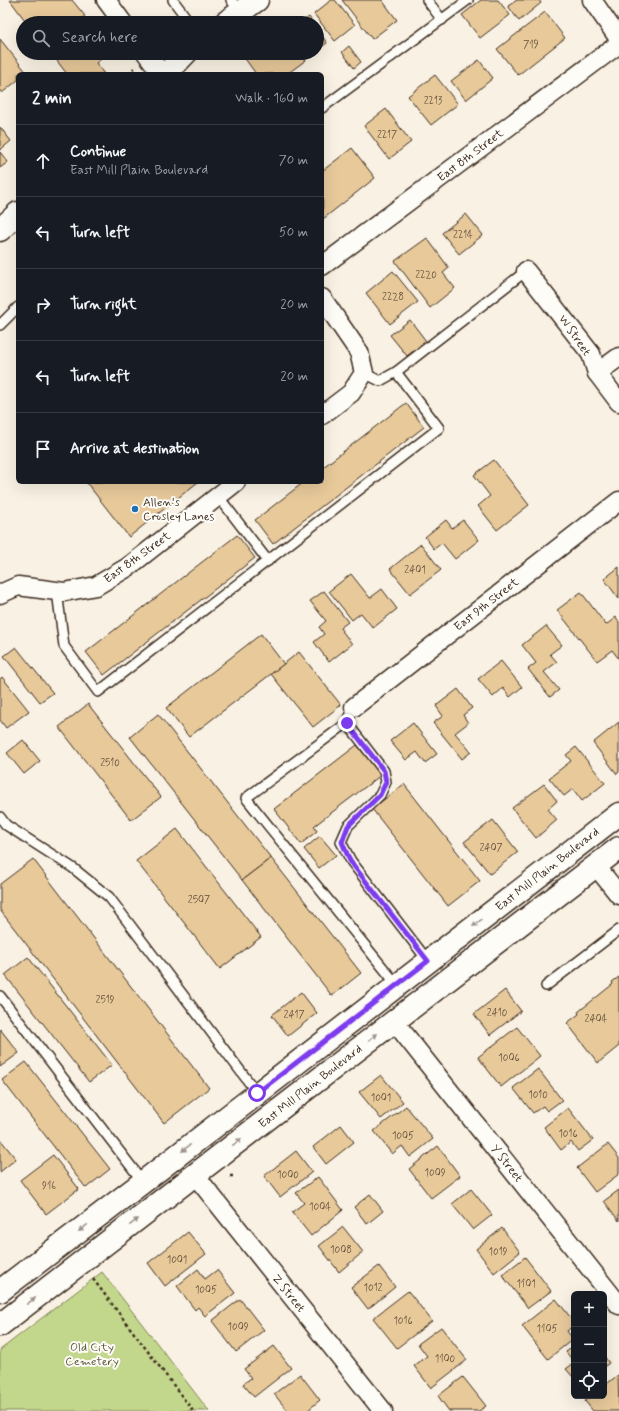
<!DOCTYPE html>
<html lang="en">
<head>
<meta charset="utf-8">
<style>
  body { margin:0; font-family:Mynerve,sans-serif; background:#20242c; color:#f1f3f6 }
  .controls { position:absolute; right:12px; bottom:12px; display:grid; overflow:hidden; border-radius:6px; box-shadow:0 4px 16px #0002 }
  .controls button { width:36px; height:36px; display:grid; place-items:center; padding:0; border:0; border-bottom:1px solid #363941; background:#171b24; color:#f1f3f6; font:20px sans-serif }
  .stop { position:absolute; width:12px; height:12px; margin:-9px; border:3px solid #7c3aed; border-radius:50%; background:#fff }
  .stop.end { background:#7c3aed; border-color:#fff; box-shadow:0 1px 4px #0008 }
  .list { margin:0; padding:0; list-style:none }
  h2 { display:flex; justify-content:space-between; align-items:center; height:52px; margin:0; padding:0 16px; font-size:17px }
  h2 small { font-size:13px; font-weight:400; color:#9ea1a6 }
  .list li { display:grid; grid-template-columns:26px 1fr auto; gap:12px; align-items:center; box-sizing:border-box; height:72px; padding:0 16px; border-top:1px solid #363941 }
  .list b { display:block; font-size:15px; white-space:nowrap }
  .list p { margin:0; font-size:13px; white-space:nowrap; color:#9ea1a6 }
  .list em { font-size:13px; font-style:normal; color:#9ea1a6 }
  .icon { flex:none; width:22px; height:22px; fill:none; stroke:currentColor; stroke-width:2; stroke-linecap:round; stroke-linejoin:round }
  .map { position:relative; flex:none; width:619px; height:1411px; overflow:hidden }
  .search { position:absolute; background:#171b24; box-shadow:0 4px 16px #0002; left:16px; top:16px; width:308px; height:44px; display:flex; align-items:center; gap:10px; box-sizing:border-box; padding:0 14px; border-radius:22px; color:#9ea1a6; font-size:15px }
  .panel { position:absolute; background:#171b24; box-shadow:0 4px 16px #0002; left:16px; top:72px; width:308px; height:412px; border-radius:6px }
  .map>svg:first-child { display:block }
</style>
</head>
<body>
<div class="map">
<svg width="619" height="1411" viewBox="0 0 619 1411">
  <rect width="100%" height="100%" fill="#f9f2e4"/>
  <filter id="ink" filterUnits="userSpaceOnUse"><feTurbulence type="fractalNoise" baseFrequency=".025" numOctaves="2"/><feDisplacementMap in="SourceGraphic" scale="8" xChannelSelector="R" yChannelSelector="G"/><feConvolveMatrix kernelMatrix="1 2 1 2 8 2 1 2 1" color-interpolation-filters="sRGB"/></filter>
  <g filter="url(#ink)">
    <path fill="#c3d78c" stroke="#7f8055" d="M102,1272L209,1411H0V1350Z"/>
    <g fill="#e7c99a" stroke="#3b2a1e">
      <path d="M10,0H72L85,16L76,23H27Z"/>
      <path d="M331,0H335L355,25L335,41L314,14Z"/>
      <path d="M342,0H382L397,20L372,39Z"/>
      <path d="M481,0H498L510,15L480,38L462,15Z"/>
      <path d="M517,0H539L541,3L519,21L508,6Z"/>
      <path d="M545,12L565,38L518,75L497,49Z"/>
      <path d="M309,17L313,23H301Z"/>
      <path d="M317,28L327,43L317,50Z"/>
      <path d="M0,39L27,73L18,74V80L2,93L0,91Z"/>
      <path d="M349,46L361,62L354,68L342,52Z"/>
      <path d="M51,53H109L96,63L104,74H67Z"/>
      <path d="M241,53H300L306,60L287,74H256Z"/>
      <path d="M302,53H313L306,58Z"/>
      <path d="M479,60L493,78L466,100L451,81Z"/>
      <path d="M435,75L458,104L431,125L408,96Z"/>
      <path d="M386,109L411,142L389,159L364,126Z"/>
      <path d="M0,127L11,141L0,150Z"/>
      <path d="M352,148L375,178L323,219L322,171Z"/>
      <path d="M0,152L8,162L0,168Z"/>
      <path d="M466,214L483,235L459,254L442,233Z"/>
      <path d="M427,238L449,268L443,273L455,288L430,308L395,261Z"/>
      <path d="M393,271L418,302L390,324L366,293Z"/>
      <path d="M410,320L426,341L407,356L390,335Z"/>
      <path d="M406,403L424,427L273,544L255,520L304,482H322V468Z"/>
      <path d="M494,460L529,505L497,530L478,506L490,496L474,475Z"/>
      <path d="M86,482H198L129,537Z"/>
      <path d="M446,520L452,528L463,520L479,540L455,559L442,543L434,549L425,537Z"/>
      <path d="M237,535L255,558L104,675L86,652Z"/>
      <path d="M421,544L441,570L410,594L390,569Z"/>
      <path d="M619,567V599L604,579Z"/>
      <path d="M351,574L370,598L382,589L397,609L373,628L361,613L352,620L329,591Z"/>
      <path d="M324,591L348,622L340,628L352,644L329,662L314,642L324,634L319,627L326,621L310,601Z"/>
      <path d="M581,592L606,625L616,617L619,622V659L612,650L597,661L557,610Z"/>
      <path d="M546,626L562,645L550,654L557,662L544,672L559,690L550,697L528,669L536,663L522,645Z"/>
      <path d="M261,634L284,664L189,737L166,708Z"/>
      <path d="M16,647L53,693L40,702L4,656Z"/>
      <path d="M299,652L341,705L313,727L271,674Z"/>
      <path d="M501,661L522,687L510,697L503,688L493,697L478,679Z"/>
      <path d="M2,677L29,711L6,728L0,720V679Z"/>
      <path d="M458,689L472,708L463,715L468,723L455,733L471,752L462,759L433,723L443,716L436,706Z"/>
      <path d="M88,704L161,797L131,820L59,727Z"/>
      <path d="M158,714L271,858L242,880L130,737Z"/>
      <path d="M619,722V772L617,774L593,743Z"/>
      <path d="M413,723L437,754L425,763L417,752L406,760L390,741Z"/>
      <path d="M23,740L40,761L24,774L7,753Z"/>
      <path d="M357,745L381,775L314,826L317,831L301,844L274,809Z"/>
      <path d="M576,747L605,783L582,801L573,789L564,796L549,778L571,761L566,755Z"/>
      <path d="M404,784L480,881L448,906L372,809Z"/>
      <path d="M544,784L557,801L548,809L557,820L536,838L512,808Z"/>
      <path d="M493,820L518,852L490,874L464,842Z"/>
      <path d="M177,829L261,937L220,969L136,861Z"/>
      <path d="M320,836L336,855L319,868L304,849Z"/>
      <path d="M271,858L361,973L332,996L242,880Z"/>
      <path d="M33,859L209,1088L164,1123L0,910V884Z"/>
      <path d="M28,957L112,1065L89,1082L5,975Z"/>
      <path d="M619,977V1046L598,1063L567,1023L579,1014L578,1012L613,984L612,982Z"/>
      <path d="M505,990L521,1011L490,1035L474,1014Z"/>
      <path d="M301,992L317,1013L288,1036L272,1015Z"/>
      <path d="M517,1027L540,1056L501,1087L478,1057Z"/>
      <path d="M0,1029L19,1053L0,1067Z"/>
      <path d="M26,1062L110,1169L86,1188L2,1080Z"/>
      <path d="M538,1069L562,1100L547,1111L543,1106L533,1113L513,1088Z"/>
      <path d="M381,1075L403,1102L381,1119L359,1092Z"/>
      <path d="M406,1106L433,1139L410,1157L402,1146L392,1154L374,1131Z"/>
      <path d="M568,1108L593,1140L578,1151L571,1142L561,1150L544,1127Z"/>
      <path d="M341,1125L354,1142L326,1164L313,1147Z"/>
      <path d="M0,1139L16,1159L0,1172Z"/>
      <path d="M608,1144L619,1158V1174L595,1192L577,1168Z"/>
      <path d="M438,1146L460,1176L431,1198L409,1169Z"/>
      <path d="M296,1151L312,1172L280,1197L264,1176Z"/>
      <path d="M53,1155L79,1189L46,1214L20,1180Z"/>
      <path d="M318,1177L343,1210L311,1236L292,1212L304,1203L296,1193Z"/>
      <path d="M471,1189L492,1215L473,1230L452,1204Z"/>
      <path d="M619,1190V1221L604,1201Z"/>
      <path d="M370,1194L383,1211L367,1224L354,1207Z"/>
      <path d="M343,1227L363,1252L339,1272L319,1246Z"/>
      <path d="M502,1228L520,1252L494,1273L476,1249Z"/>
      <path d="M188,1232L206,1254L165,1286L148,1263Z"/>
      <path d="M525,1257L551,1291L528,1308L502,1275Z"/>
      <path d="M379,1266L395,1287L368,1309L351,1287Z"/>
      <path d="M198,1269L205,1279L217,1270L235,1293L205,1316L198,1307L195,1310L177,1286Z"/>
      <path d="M408,1291L432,1321L397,1348L373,1318Z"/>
      <path d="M240,1299L264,1330L236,1352L212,1321Z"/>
      <path d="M556,1299L574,1322V1325L567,1331L573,1339L548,1359L522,1326Z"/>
      <path d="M441,1327L467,1360L431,1388L414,1366L427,1356L418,1344Z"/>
      <path d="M274,1346L291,1368L254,1397L243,1384L251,1378L244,1369Z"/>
      <path d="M574,1346V1362L566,1352Z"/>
      <path d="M604,1356L609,1363L604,1367Z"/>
      <path d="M574,1363V1378L566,1369Z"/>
      <path d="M300,1374L320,1400L307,1411H288L274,1394Z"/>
      <path d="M618,1375L619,1411H593L585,1401L591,1396H604V1386Z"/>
      <path d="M463,1377L486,1406L479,1411H449L438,1396Z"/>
    </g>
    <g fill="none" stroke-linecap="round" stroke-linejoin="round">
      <g stroke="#3b2a1e" stroke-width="12">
        <g id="lane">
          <path d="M173,0L190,23"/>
          <path d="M231,0L240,12"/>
          <path d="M427,0L442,20"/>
          <path d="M322,108L468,0"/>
          <path d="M0,325L18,307"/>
          <path d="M364,373L380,381L396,372L526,271"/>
          <path d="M218,496L268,561"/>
          <path d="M57,591L64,646L98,692L439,428L396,372"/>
          <path d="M354,707L347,723L246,798L397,985"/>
          <path d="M347,723L384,771L386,782L380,795L348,826L341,842L351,861L428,961"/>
          <path d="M0,817L6,825L73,868L109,897L257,1093"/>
          <path d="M546,986L619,930"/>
          <path d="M0,996L143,1182"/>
        </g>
      </g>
      <g stroke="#3b2a1e" stroke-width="21">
        <g id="street">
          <path d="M106,0L123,23"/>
          <path d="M592,0L619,39"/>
          <path d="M146,53L162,74"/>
          <path d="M322,266L619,44"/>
          <path d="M526,271L591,354L597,373L619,402"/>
          <path d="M322,298L359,352L364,373L351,393L322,415"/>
          <path d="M597,373L619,357"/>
          <path d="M0,594L18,586L64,592L96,586L128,567L236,482"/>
          <path d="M354,707L619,501"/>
          <path d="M596,866L619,895"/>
          <path d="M394,1021L619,1305"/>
          <path d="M195,1175L383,1411"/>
        </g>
      </g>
      <g stroke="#3b2a1e" stroke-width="25">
        <g id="secondary">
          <path d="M225,23L257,0"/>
          <path d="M166,74L186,53"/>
          <path d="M0,230L18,213"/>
          <path d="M0,1291L143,1182L619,814"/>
          <path d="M0,1325L619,848"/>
        </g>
      </g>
      <g stroke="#3b2a1e" stroke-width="2.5" stroke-dasharray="3 3" stroke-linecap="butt">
        <path d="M129,74L134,68"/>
        <path d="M230,1176H236"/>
        <path d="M93,1279L193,1411"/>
      </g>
      <use href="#lane" stroke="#fdfcf7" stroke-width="9"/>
      <use href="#street" stroke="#fdfcf7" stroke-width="18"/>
      <use href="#secondary" stroke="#fdfcf7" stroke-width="22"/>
    </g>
    <defs><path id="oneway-solid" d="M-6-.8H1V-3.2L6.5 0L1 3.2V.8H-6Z"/></defs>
    <g fill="#9c938a">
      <use href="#oneway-solid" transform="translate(477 923) rotate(142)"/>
      <use href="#oneway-solid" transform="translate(373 1037) rotate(-38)"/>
      <use href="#oneway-solid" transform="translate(237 1142) rotate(-38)"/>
      <use href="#oneway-solid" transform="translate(186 1148) rotate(142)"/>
      <use href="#oneway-solid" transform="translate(134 1222) rotate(-38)"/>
      <use href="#oneway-solid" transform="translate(83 1228) rotate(143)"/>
      <use href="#oneway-solid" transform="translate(31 1301) rotate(-37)"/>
    </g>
  </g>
  <g fill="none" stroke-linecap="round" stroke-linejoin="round" filter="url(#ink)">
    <path stroke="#7c3aed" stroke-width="5" d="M257,1093L428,961L350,861L342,842L348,826L380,795L386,782L384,771L347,723"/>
  </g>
  <circle fill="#1f6fb2" stroke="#fdfcf7" stroke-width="1.5" cx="135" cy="509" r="4"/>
  <g text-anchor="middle" stroke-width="4" stroke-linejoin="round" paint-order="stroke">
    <g font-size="10" fill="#66523d">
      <text x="531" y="48">719</text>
      <text x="433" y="104">2213</text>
      <text x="387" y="138">2217</text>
      <text x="463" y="238">2214</text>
      <text x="426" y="278">2220</text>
      <text x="393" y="300">2228</text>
      <text x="415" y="573">2401</text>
      <text x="110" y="766">2510</text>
      <text x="491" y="851">2407</text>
      <text x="199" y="903">2507</text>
      <text x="105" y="1003">2519</text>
      <text x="497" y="1016">2410</text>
      <text x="294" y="1018">2417</text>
      <text x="596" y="1022">2404</text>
      <text x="509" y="1061">1006</text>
      <text x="538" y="1098">1010</text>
      <text x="381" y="1101">1001</text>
      <text x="568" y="1137">1016</text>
      <text x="403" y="1139">1005</text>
      <text x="435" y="1176">1009</text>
      <text x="288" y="1178">1000</text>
      <text x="49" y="1189">916</text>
      <text x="320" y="1210">1004</text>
      <text x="341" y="1253">1008</text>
      <text x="498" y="1255">1019</text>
      <text x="177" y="1263">1001</text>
      <text x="526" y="1287">1101</text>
      <text x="373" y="1291">1012</text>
      <text x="206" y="1293">1005</text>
      <text x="403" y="1324">1016</text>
      <text x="238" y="1330">1009</text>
      <text x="547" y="1332">1105</text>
      <text x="445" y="1362">1100</text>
    </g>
    <g font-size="12" fill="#3b2a1e" stroke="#fdfcf7">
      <text transform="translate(470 155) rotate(-37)" y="4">East 8th Street</text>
      <text transform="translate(575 335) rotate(55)" y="4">W Street</text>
      <text transform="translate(137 557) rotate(-36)" y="4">East 8th Street</text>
      <text transform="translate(486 604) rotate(-38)" y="4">East 9th Street</text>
      <text transform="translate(547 869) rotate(-38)" y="4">East Mill Plain Boulevard</text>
      <text transform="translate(310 1086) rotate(-38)" y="4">East Mill Plain Boulevard</text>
      <text transform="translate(507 1163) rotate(52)" y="4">Y Street</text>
      <text transform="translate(289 1293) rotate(51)" y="4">Z Street</text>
    </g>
    <g font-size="12" fill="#3b2a1e" stroke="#fdfcf7" text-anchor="start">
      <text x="143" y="506">Allen's<tspan x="143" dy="14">Crosley Lanes</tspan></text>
    </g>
    <g font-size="12" fill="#5d553a" stroke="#fdfcf7">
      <text x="92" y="1351">Old City<tspan x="92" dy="14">Cemetery</tspan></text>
    </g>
  </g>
</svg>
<div class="controls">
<button>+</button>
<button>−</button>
<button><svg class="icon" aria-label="locate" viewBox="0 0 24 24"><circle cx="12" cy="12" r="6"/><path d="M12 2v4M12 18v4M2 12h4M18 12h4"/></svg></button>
</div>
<div class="stop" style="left:257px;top:1093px"></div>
<div class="stop end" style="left:347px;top:723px"></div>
<div class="search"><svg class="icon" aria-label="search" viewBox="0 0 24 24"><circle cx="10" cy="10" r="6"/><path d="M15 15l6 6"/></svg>Search here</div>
<section class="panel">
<h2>2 min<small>Walk · 160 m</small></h2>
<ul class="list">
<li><svg class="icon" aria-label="ahead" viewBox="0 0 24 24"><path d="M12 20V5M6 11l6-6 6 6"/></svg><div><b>Continue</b><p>East Mill Plain Boulevard</p></div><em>70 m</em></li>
<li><svg class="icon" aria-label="left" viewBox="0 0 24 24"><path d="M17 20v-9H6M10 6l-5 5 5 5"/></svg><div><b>Turn left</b></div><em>50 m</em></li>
<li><svg class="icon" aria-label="right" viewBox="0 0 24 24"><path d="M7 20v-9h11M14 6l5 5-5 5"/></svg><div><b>Turn right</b></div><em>20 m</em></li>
<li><svg class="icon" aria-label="left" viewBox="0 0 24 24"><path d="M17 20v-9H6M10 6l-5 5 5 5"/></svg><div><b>Turn left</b></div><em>20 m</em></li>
<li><svg class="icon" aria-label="arrive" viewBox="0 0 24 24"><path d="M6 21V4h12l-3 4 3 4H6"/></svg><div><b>Arrive at destination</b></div></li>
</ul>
</section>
</div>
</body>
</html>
